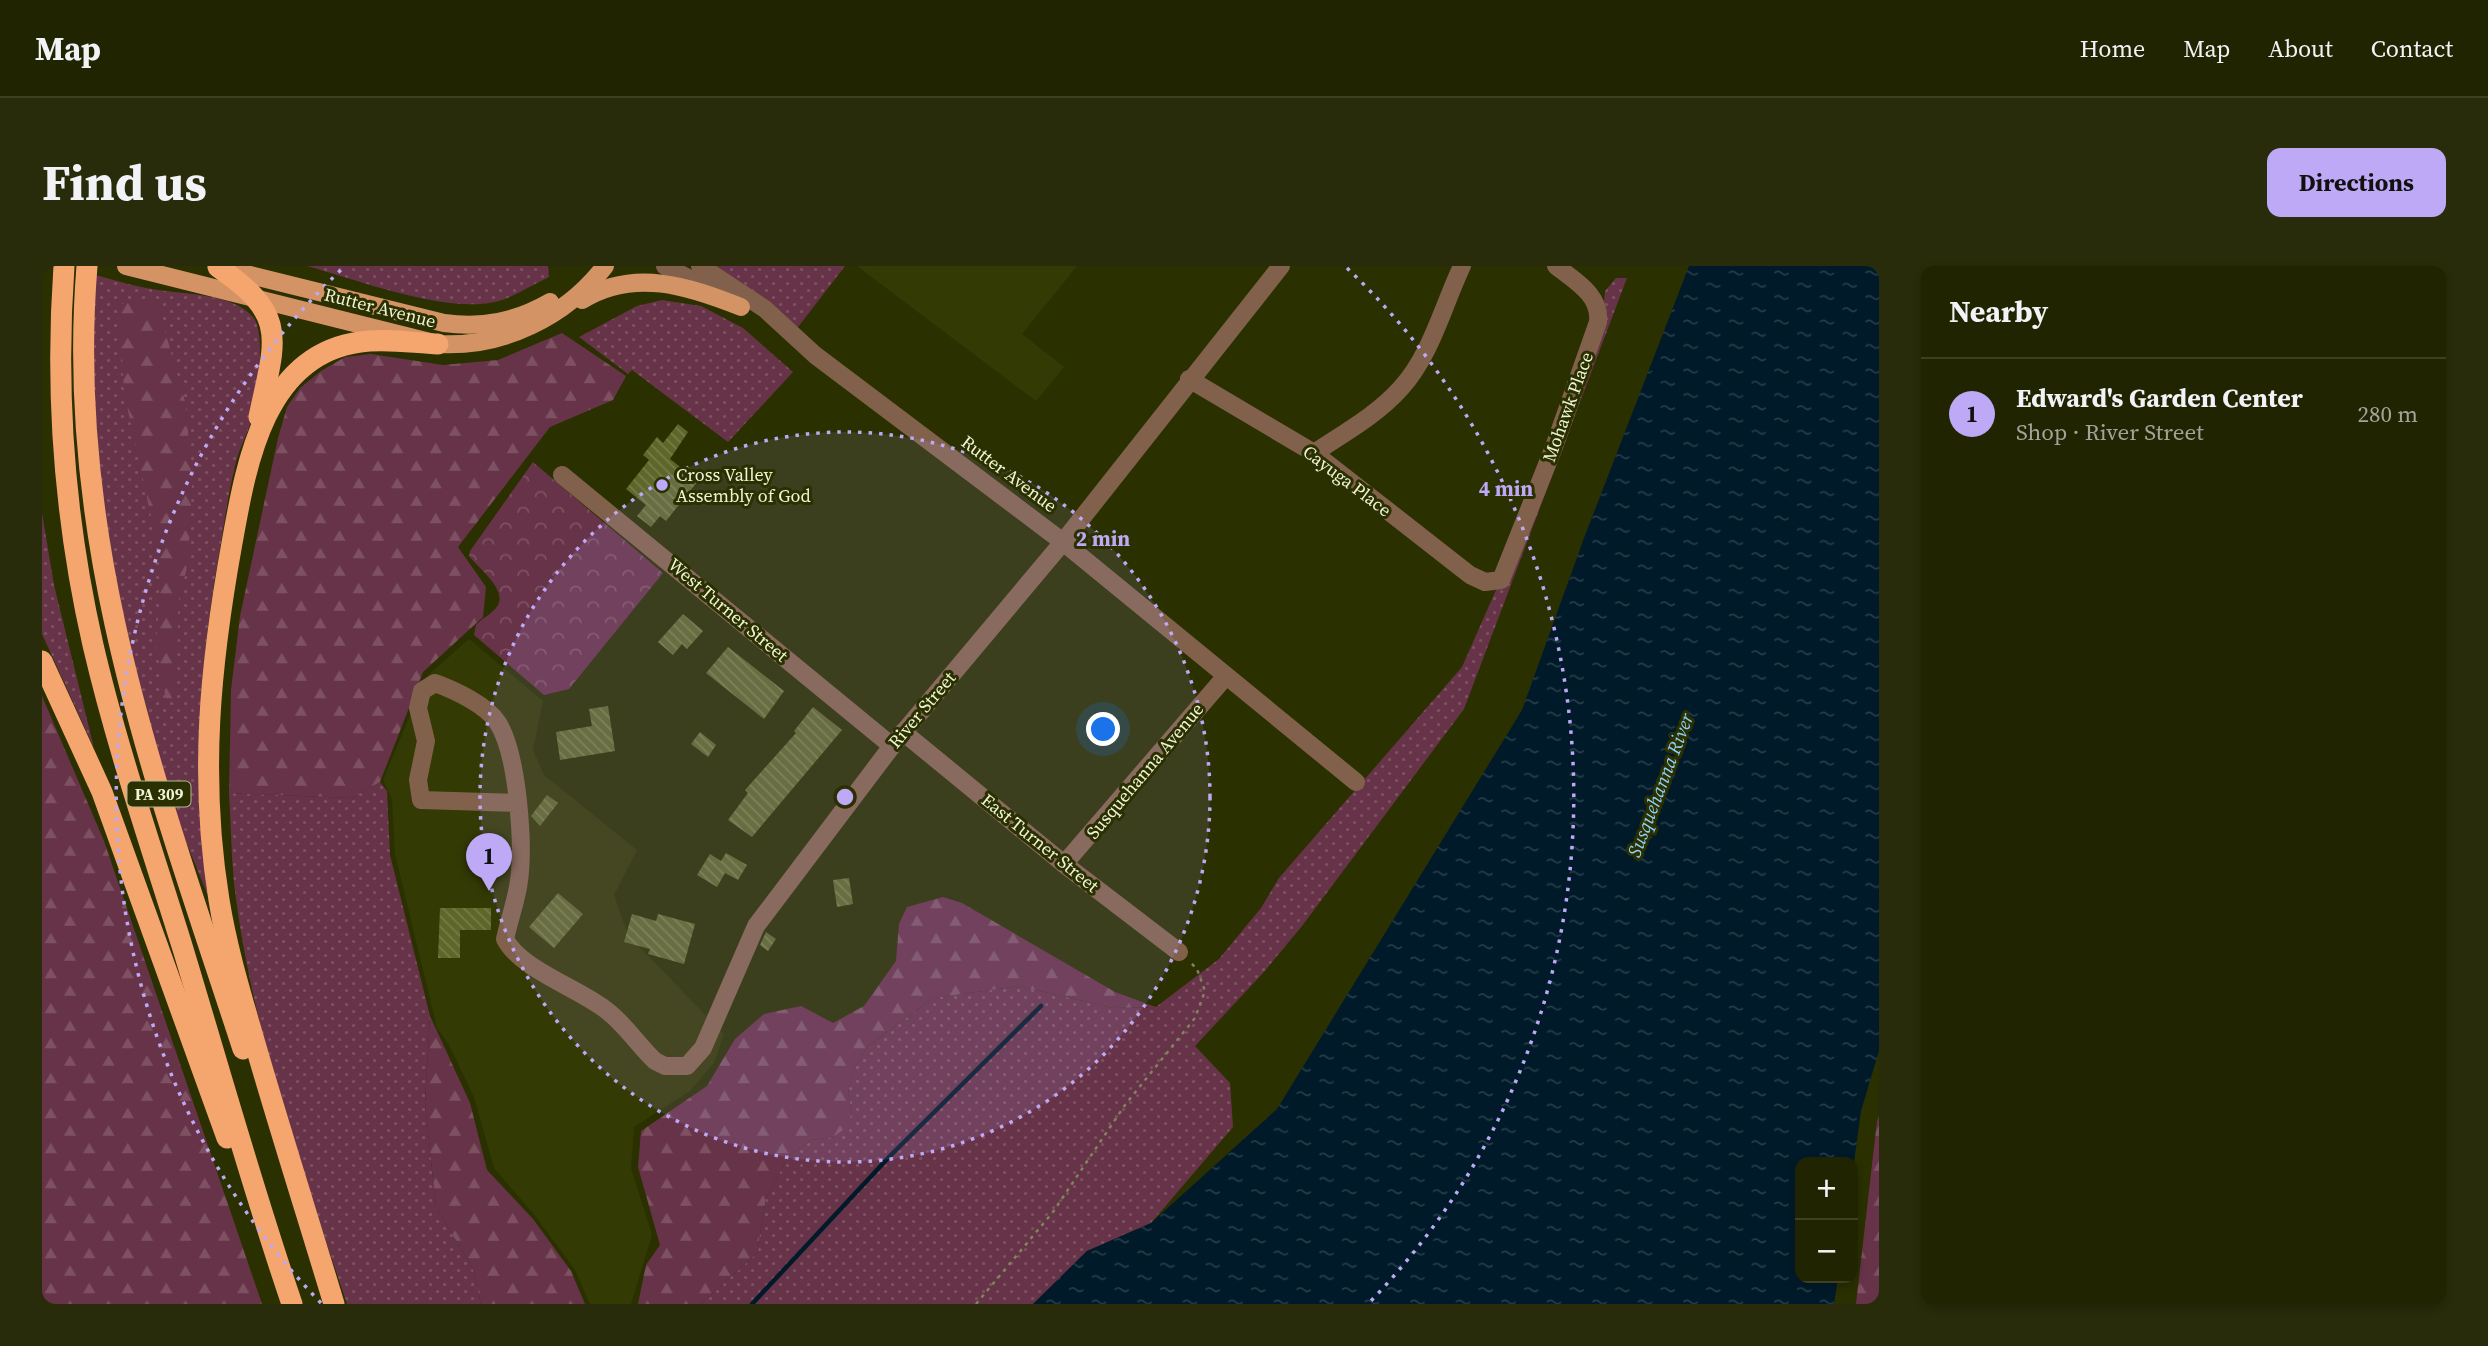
<!DOCTYPE html>
<html lang="en">
<head>
<meta charset="utf-8">
<style>
  body { margin:0; font-family:"Source Serif 4",serif; background:#282c0a; color:#f1f3f6 }
  .controls { position:absolute; right:21px; bottom:21px; display:grid; overflow:hidden; border-radius:14px; box-shadow:0 4px 10px #0003 }
  .controls button { width:63px; height:63px; display:grid; place-items:center; padding:0; border:0; border-bottom:2px solid #3d4122; background:#202400; color:#f1f3f6; font:35px sans-serif }
  .you { position:absolute; left:1062px; top:464px; width:24px; height:24px; margin:-18px; border:5px solid #fff; border-radius:50%; background:#1a73e8; box-shadow:0 0 0 10px #1a73e833 }
  .badge { display:grid; place-items:center; width:46px; height:46px; border-radius:50%; background:#bda9f5; color:#111; font-size:23px; font-weight:700 }
  .pin { position:absolute; translate:-50% -58px; filter:drop-shadow(0 2px 4px #0008) }
  .pin::after { content:''; position:absolute; top:37px; width:24px; height:21px; background:inherit; clip-path:polygon(0 0,100% 0,50% 100%) }
  .list { margin:0; padding:0; list-style:none }
  h2 { display:flex; justify-content:space-between; align-items:center; height:91px; margin:0; padding:0 28px; font-size:30px }
  h2 small { font-size:23px; font-weight:400; color:#a2a499 }
  .list li { display:grid; grid-template-columns:46px 1fr auto; gap:21px; align-items:center; box-sizing:border-box; height:112px; padding:0 28px; border-top:2px solid #3d4122 }
  .list b { display:block; font-size:26px; white-space:nowrap }
  .list p { margin:0; font-size:23px; white-space:nowrap; color:#a2a499 }
  .list em { font-size:23px; font-style:normal; color:#a2a499 }
  .map { position:relative; flex:none; width:1837px; height:1038px; overflow:hidden; border-radius:14px }
  header { display:flex; align-items:center; gap:42px; box-sizing:border-box; height:98px; padding:0 35px; background:#202400; border-bottom:2px solid #3d4122 }
  header strong { font-size:33px }
  nav { display:flex; gap:38px; margin-inline-start:auto; font-size:24px }
  .intro { display:flex; align-items:center; justify-content:space-between; box-sizing:border-box; height:168px; padding:0 42px }
  h1 { margin:0; font-size:49px }
  .button { padding:18px 32px; border-radius:14px; background:#bda9f5; color:#111; font-size:24px; font-weight:700 }
  main { display:flex; gap:42px; padding:0 42px }
  aside { flex:1; background:#202400; border-radius:14px; box-shadow:0 4px 10px #0003 }
  .map>svg:first-child { display:block }
</style>
</head>
<body>
<header>
<strong>Map</strong>
<nav><a>Home</a><a>Map</a><a>About</a><a>Contact</a></nav>
</header>
<div class="intro"><h1>Find us</h1><a class="button">Directions</a></div>
<main>
<div class="map">
<svg width="1837" height="1038" viewBox="0 0 1837 1038">
  <defs>
    <pattern id="grass-dots" width="8" height="8" patternUnits="userSpaceOnUse" patternTransform="scale(1.75)"><rect width="8" height="8" fill="#673348"/><path d="M2 2h.1M6 6h.1" fill="none" stroke="#7d5162" stroke-width="1.8" stroke-linecap="round"/></pattern>
    <pattern id="forest-firs" width="22" height="20" patternUnits="userSpaceOnUse" patternTransform="scale(1.75)"><rect width="22" height="20" fill="#673348"/><path d="M5 1l3.5 6h-7zM16 11l3.5 6h-7z" fill="#7d5162"/></pattern>
    <pattern id="park-crowns" width="20" height="18" patternUnits="userSpaceOnUse" patternTransform="scale(1.75)"><rect width="20" height="18" fill="#673348"/><path d="M2 6a3 3 0 1 1 6 0M12 15a3 3 0 1 1 6 0" fill="none" stroke="#7d5162"/></pattern>
    <pattern id="water-ripples" width="26" height="14" patternUnits="userSpaceOnUse" patternTransform="scale(1.75)"><rect width="26" height="14" fill="#001a2a"/><path d="M2 4q2-2 4 0t4 0M15 11q2-2 4 0t4 0" fill="none" stroke="#263c48"/></pattern>
    <pattern id="building-back-hatch" width="6" height="6" patternUnits="userSpaceOnUse" patternTransform="scale(1.75)"><rect width="6" height="6" fill="#5e662a"/><path d="M-1 5l2 2M0 0l6 6M5-1l2 2" fill="none" stroke="#757c48"/></pattern>
  </defs>
  <rect width="100%" height="100%" fill="#2b3000"/>
  <g fill="#343a04">
    <path d="M815,0H1035L980,68L1022,101L994,135Z"/>
    <path d="M427,373L501,435L491,484L502,509L595,584L572,629L586,669L682,768L672,797L648,825L592,861L589,902L610,969L589,1038H548L533,1004L491,947L452,902L432,831L406,777L395,762L353,588L350,533L341,514L384,411Z"/>
  </g>
  <g fill="url(#grass-dots)">
    <path d="M265,0H506L507,11C492,18 478,27 463,33C412,52 317,14 265,0Z"/>
    <path d="M674,0H803L756,61Z"/>
    <path d="M54,9C75,15 95,21 116,24C143,28 192,28 211,51C224,66 216,131 211,150C206,167 197,182 193,200C186,229 182,259 177,288C156,409 150,515 169,637L131,544L92,410L66,287L51,171L49,81Z"/>
    <path d="M1574,12H1585L1422,443L1260,660L1221,707L1153,780L1188,817L1191,861L1109,957L1045,985L991,1038H659L715,987L724,932L746,891L769,874L791,871L810,848L806,827L811,805L825,781L891,732L977,720L1071,742L1114,741L1177,693L1219,642L1237,612L1420,401L1469,290L1560,57L1563,25Z"/>
    <path d="M620,34L659,40L701,62L751,106L686,176L590,104L586,108L537,71L595,40Z"/>
    <path d="M0,247L12,319L52,482L0,368Z"/>
    <path d="M338,516L345,525L348,589L388,750L383,837L394,941L431,1003L439,1038H305C259,900 209,762 192,617C189,587 189,557 187,527L310,532Z"/>
  </g>
  <g fill="url(#forest-firs)">
    <path d="M114,33L144,139L150,219L146,297L136,338L135,431L125,439L114,379L120,301L82,126L77,38Z"/>
    <path d="M520,67L584,110L571,134L508,161L416,281L444,321L441,351L381,406L338,516L310,532L187,527L189,424L198,350L236,172L245,141L258,122L279,105L303,91L329,88L401,99L456,94Z"/>
    <path d="M0,430L62,575L220,1038H0Z"/>
    <path d="M901,631L920,637L1073,726L1114,741L1071,742L977,720L891,732L825,781L811,805L806,827L810,848L804,862L791,871L769,874L746,891L724,932L715,987L659,1038H596L604,999L618,979L596,901L599,865L665,820L693,773L722,748L759,740L791,757L822,740L854,695L857,658L865,641Z"/>
    <path d="M388,750L428,837L445,904L491,953L529,1005L543,1038H439L431,1003L394,941L383,837Z"/>
    <path d="M1837,850V1038H1814L1835,855Z"/>
  </g>
  <path fill="url(#park-crowns)" d="M491,196L621,307L527,423L502,429L432,369L434,359C439,353 445,351 451,345C472,328 437,303 427,290L428,285Z"/>
  <path fill="url(#water-ripples)" d="M1647,0H1837V785L1819,845L1811,904V896H1758V1012H1796L1792,1038H991L1045,985L1109,957L1235,843L1480,444L1542,272Z"/>
  <g fill="none" stroke-linecap="round" stroke-linejoin="round">
    <path stroke="#001a2a" stroke-width="4.5" d="M710,1038L848,890L999,740"/>
  </g>
  <g fill="url(#building-back-hatch)">
    <path d="M636,158L646,166L628,193L656,215L624,255L618,250L609,261L595,250L604,239L584,223L607,194L601,189L615,171L621,177Z"/>
    <path d="M641,348L661,365L645,383L640,378L631,389L616,376Z"/>
    <path d="M686,381L742,425L722,453L664,407Z"/>
    <path d="M566,440L573,485L518,494L514,466L550,460L547,443Z"/>
    <path d="M771,441L800,464L710,571L686,554L706,527L703,524L754,467L752,465Z"/>
    <path d="M658,466L674,479L666,491L649,478Z"/>
    <path d="M505,529L516,537L498,560L489,550Z"/>
    <path d="M684,587L705,599L696,614L683,607L675,621L655,609L668,588L679,595Z"/>
    <path d="M807,612L811,638L795,641L791,614Z"/>
    <path d="M516,627L541,648L512,682L487,661Z"/>
    <path d="M398,642H449V664H418V692H396Z"/>
    <path d="M590,648L614,655L616,648L653,658L642,698L606,688L608,683L582,676Z"/>
    <path d="M724,666L734,673L726,685L718,679Z"/>
  </g>
  <g fill="none" stroke-linecap="round" stroke-linejoin="round">
    <path stroke="#7f855c" stroke-width="2.5" stroke-dasharray="3.5 5" stroke-linecap="butt" d="M934,1038L1011,946L1083,839L1153,752L1163,725L1155,703L1149,697"/>
    <g stroke="#81614b" stroke-width="18">
      <path d="M623,0L683,31"/>
      <path d="M658,0L723,43L773,89L1021,276L1314,516"/>
      <path d="M1147,113L1272,187L1428,309L1443,316L1459,314L1512,181L1556,56C1559,29 1533,15 1514,0"/>
      <path d="M1272,187C1302,167 1335,149 1359,122C1389,89 1401,40 1420,0"/>
      <path d="M520,209L850,480"/>
      <path d="M861,466L1022,598L1137,686"/>
      <path d="M475,537L379,534L376,514L384,475L376,442L380,425L393,417C412,424 445,439 456,457C476,489 483,583 476,621C473,638 467,655 463,673C478,703 536,722 564,744C583,758 596,779 613,795L623,800H645L661,782L714,660L850,480L1021,276L1239,0"/>
      <path d="M1022,598L1184,410"/>
    </g>
    <g stroke="#d49364" stroke-width="18">
      <path d="M84,0L396,78C460,82 524,51 563,0"/>
      <path d="M180,2L402,57C441,62 473,56 508,36"/>
      <path d="M540,34C592,2 646,20 699,41"/>
    </g>
    <g stroke="#f5a66e" stroke-width="21">
      <path d="M22,0C13,126 23,256 51,379C75,482 110,583 141,683C177,802 210,921 250,1038"/>
      <path d="M45,0C22,281 116,522 201,783"/>
      <path d="M176,1C248,50 233,74 217,151"/>
      <path d="M0,395L60,526L185,872"/>
      <path d="M292,1038C266,952 239,867 214,781C200,732 185,684 177,634C157,510 168,399 190,277C204,199 222,89 318,76C344,72 371,77 396,78"/>
    </g>
  </g>
  <circle cx="803" cy="531" r="365" fill="#bda9f5" fill-opacity=".12"/>
  <g fill="none" stroke="#bda9f5" stroke-width="3.5" stroke-dasharray="3.5 7">
    <circle cx="803" cy="531" r="365"/>
    <path d="M279 1037A729 729 0 0 1 301 2M1305 2A729 729 0 0 1 1327 1037"/>
  </g>
  <circle fill="#bda9f5" stroke="#2b3000" stroke-width="2.5" cx="620" cy="219" r="7"/>
  <g text-anchor="middle" stroke-width="6" stroke-linejoin="round" paint-order="stroke">
    <rect fill="#2b3000" stroke="#b4b994" stroke-width="2" x="85.5" y="515.5" width="63" height="25" rx="5"/>
    <g font-size="16" font-weight="bold" fill="#eef4d4">
      <text x="117" y="534">PA 309</text>
    </g>
    <g font-size="18" fill="#eef4d4" stroke="#2b3000">
      <text transform="translate(338 42) rotate(14)" y="6">Rutter Avenue</text>
      <text transform="translate(1526 141) rotate(-70)" y="6">Mohawk Place</text>
      <text transform="translate(967 208) rotate(37)" y="6">Rutter Avenue</text>
      <text transform="translate(1305 215) rotate(37)" y="6">Cayuga Place</text>
      <text transform="translate(686 344) rotate(40)" y="6">West Turner Street</text>
      <text transform="translate(880 444) rotate(-50)" y="6">River Street</text>
      <text transform="translate(1103 505) rotate(-50)" y="6">Susquehanna Avenue</text>
      <text transform="translate(998 577) rotate(39)" y="6">East Turner Street</text>
    </g>
    <g font-size="18" fill="#eef4d4" stroke="#2b3000" text-anchor="start">
      <text x="634" y="215">Cross Valley<tspan x="634" dy="21">Assembly of God</tspan></text>
    </g>
    <g font-size="19" font-style="italic" fill="#8ed1fa" stroke="#2b3000">
      <text transform="translate(1618 519) rotate(-69)" y="7">Susquehanna River</text>
    </g>
  </g>
  <circle cx="803" cy="531" r="10" fill="#bda9f5" stroke="#2b3000" stroke-width="3.5"/>
  <g font-size="21" text-anchor="middle" font-weight="bold" fill="#bda9f5" stroke="#2b3000" stroke-width="6" stroke-linejoin="round" paint-order="stroke">
    <text x="1464" y="230">4 min</text>
    <text x="1061" y="280">2 min</text>
  </g>
</svg>
<div class="controls">
<button>+</button>
<button>−</button>
</div>
<div class="you"></div>
<div class="pin badge" style="left:447px;top:625px">1</div>
</div>
<aside>
<h2>Nearby<small></small></h2>
<ul class="list">
<li><span class="badge">1</span><div><b>Edward's Garden Center</b><p>Shop · River Street</p></div><em>280 m</em></li>
</ul>
</aside>
</main>
</body>
</html>
